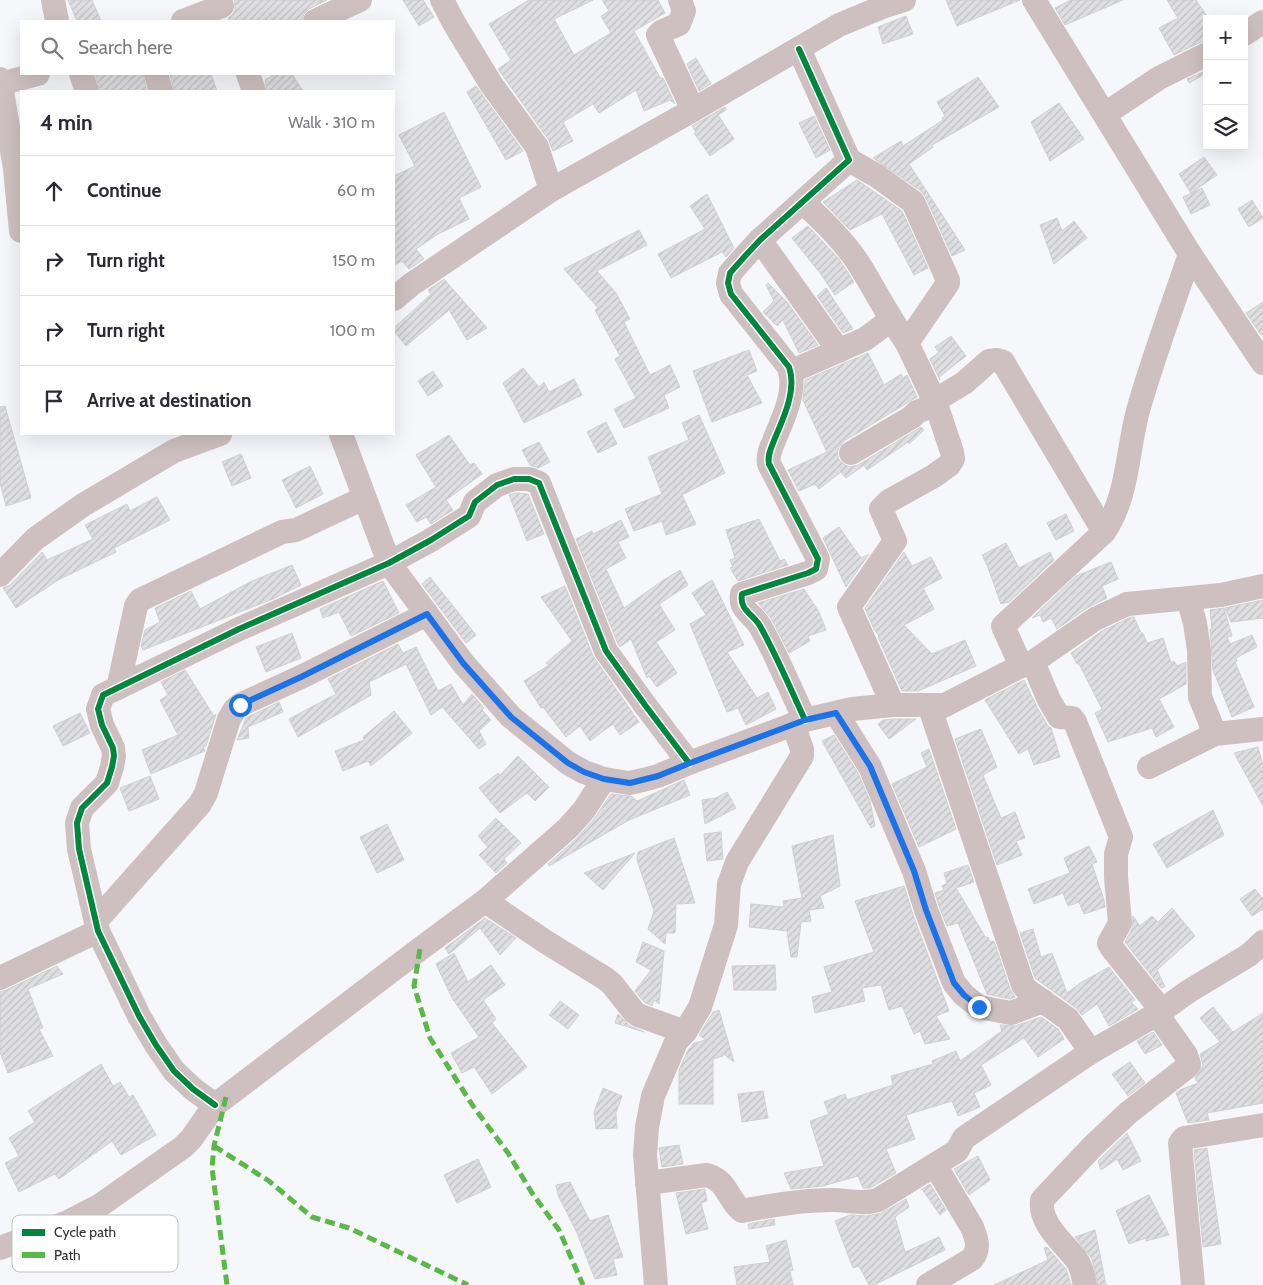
<!DOCTYPE html>
<html lang="en">
<head>
<meta charset="utf-8">
<style>
  body { margin:0; font-family:Cabin,sans-serif; background:#f7f7f7; color:#2b2b33 }
  .controls { position:absolute; right:15px; top:15px; display:grid; overflow:hidden; border-radius:0px; box-shadow:0 5px 20px #0002 }
  .controls button { width:45px; height:45px; display:grid; place-items:center; padding:0; border:0; border-bottom:1px solid #e1e1e2; background:#fff; color:#2b2b33; font:25px sans-serif }
  .stop { position:absolute; width:15px; height:15px; margin:-11px; border:4px solid #1a73e8; border-radius:50%; background:#fff }
  .stop.end { background:#1a73e8; border-color:#fff; box-shadow:0 1px 5px #0008 }
  .list { margin:0; padding:0; list-style:none }
  h2 { display:flex; justify-content:space-between; align-items:center; height:65px; margin:0; padding:0 20px; font-size:21px }
  h2 small { font-size:16px; font-weight:400; color:#7c7c81 }
  .list li { display:grid; grid-template-columns:32px 1fr auto; gap:15px; align-items:center; box-sizing:border-box; height:70px; padding:0 20px; border-top:1px solid #e1e1e2 }
  .list b { display:block; font-size:19px; white-space:nowrap }
  .list em { font-size:16px; font-style:normal; color:#7c7c81 }
  .icon { flex:none; width:28px; height:28px; fill:none; stroke:currentColor; stroke-width:2; stroke-linecap:round; stroke-linejoin:round }
  .map { position:relative; flex:none; width:1263px; height:1285px; overflow:hidden }
  .search { position:absolute; background:#fff; box-shadow:0 5px 20px #0002; left:20px; top:20px; width:375px; height:55px; display:flex; align-items:center; gap:12px; box-sizing:border-box; padding:0 18px; border-radius:0px; color:#7c7c81; font-size:19px }
  .panel { position:absolute; background:#fff; box-shadow:0 5px 20px #0002; left:20px; top:90px; width:375px; height:345px; border-radius:0px }
  .map>svg:first-child { display:block }
</style>
</head>
<body>
<div class="map">
<svg width="1263" height="1285" viewBox="0 0 1263 1285">
  <defs>
    <pattern id="building-hatch" width="6" height="6" patternUnits="userSpaceOnUse" patternTransform="scale(1.25)"><rect width="6" height="6" fill="#dfdfe1"/><path d="M-1 1l2-2M0 6l6-6M5 7l2-2" fill="none" stroke="#c0c0c2"/></pattern>
  </defs>
  <rect width="100%" height="100%" fill="#f6f7fa"/>
  <g fill="url(#building-hatch)" stroke="#d0d0d2">
    <path d="M68,0H92L101,21H77Z"/>
    <path d="M234,0H327L309,9L304,14L301,21H229L228,18L233,14L235,9Z"/>
    <path d="M403,0H423L434,17L419,26Z"/>
    <path d="M529,0H593L554,19L574,55L611,33L601,16L609,11L602,0H658L665,13L634,31L661,79L663,78L675,104L670,100L644,111L636,90L599,113L593,104L563,122L573,141L553,151L548,139L498,69L511,60L489,24Z"/>
    <path d="M946,0H1020L957,26Z"/>
    <path d="M1071,0H1123L1065,25L1055,8Z"/>
    <path d="M1167,0H1196L1207,16V40L1201,42L1174,55L1159,28L1178,18Z"/>
    <path d="M906,16L913,34L883,44L878,27Z"/>
    <path d="M696,58L711,84L699,91L687,64Z"/>
    <path d="M1207,70V73L1189,83L1187,79Z"/>
    <path d="M95,74H143L147,91H100Z"/>
    <path d="M170,74H211L217,91H174Z"/>
    <path d="M275,74H292L303,91H267L265,80Z"/>
    <path d="M978,77L999,107L932,145L933,147L909,164L965,250L952,256L925,196L921,191L873,158L901,141L903,146L943,120L942,118L945,116L937,102Z"/>
    <path d="M476,86L523,151L506,160L467,92Z"/>
    <path d="M1059,103L1084,139L1050,161L1031,122Z"/>
    <path d="M725,107L726,110L718,115L734,139L710,156L694,133L696,132L692,126Z"/>
    <path d="M444,112L481,187L459,198L469,219L438,234L416,249L424,259L409,269L402,261L394,265V176L415,166L399,135Z"/>
    <path d="M814,116L830,150L816,158L799,123Z"/>
    <path d="M1204,157L1217,175L1191,193L1179,174Z"/>
    <path d="M857,180L902,211L928,268L914,275L882,214L850,230L823,202Z"/>
    <path d="M1202,188L1210,205L1191,214L1183,197Z"/>
    <path d="M707,194L734,248L726,257L722,252L671,278L658,254L705,229L690,206Z"/>
    <path d="M1252,200L1263,218L1249,227L1238,209Z"/>
    <path d="M1057,218L1062,231L1074,221L1087,238L1054,264L1040,225Z"/>
    <path d="M808,226L839,259L854,282L835,295L820,273L792,238Z"/>
    <path d="M639,230L647,245L597,271L616,293L630,319L624,322L650,375L670,365L680,387L664,395L669,408L624,428L614,409L636,398L615,359L620,356L595,310L598,308L564,269Z"/>
    <path d="M444,279L487,328L467,340L449,310L406,346L394,331V328L431,294L428,290Z"/>
    <path d="M768,283L787,302L818,345L799,353L783,320L777,326L763,312L774,301L766,285Z"/>
    <path d="M826,288L853,329L843,333L817,296Z"/>
    <path d="M1263,302V334L1261,335L1246,313Z"/>
    <path d="M951,336L966,356L939,377L940,380L930,359L939,352L935,347Z"/>
    <path d="M749,350L757,371L747,375L762,403L712,422L693,371Z"/>
    <path d="M868,353L884,385L901,374L903,378L907,375L917,397L844,441L839,447L837,453L839,460L845,465L851,467L858,465L921,427L924,430L909,444L908,442L867,470L864,465L846,478L841,472L819,489L815,484L799,491L788,470L827,452L803,400L805,380Z"/>
    <path d="M523,368L539,387L544,382L549,392L574,379L582,395L524,423L503,383Z"/>
    <path d="M433,371L443,386L428,396L418,381Z"/>
    <path d="M5,406L31,498L6,506L0,483V407Z"/>
    <path d="M699,415L725,473L682,495L696,524L666,535L662,521L634,531L625,509L662,494L648,457L689,440L682,423Z"/>
    <path d="M606,422L617,444L598,453L587,432Z"/>
    <path d="M449,435L470,465L474,463L482,474L446,500L453,510L431,524L426,517L417,522L406,505L436,487L416,455Z"/>
    <path d="M539,442L550,462L538,468L530,465L522,450Z"/>
    <path d="M241,454L251,478L232,486L222,462Z"/>
    <path d="M310,466L323,494L296,508L282,480Z"/>
    <path d="M516,493L528,494L544,534L527,541L509,495Z"/>
    <path d="M157,497L170,520L114,548L116,552L58,580L16,608L3,588L10,585L42,552L47,560L93,539L85,525L127,504L130,511Z"/>
    <path d="M1066,514L1074,531L1056,540L1047,523Z"/>
    <path d="M759,519L780,561L784,559L788,565L738,581L730,568L733,567L730,560L735,558L726,530Z"/>
    <path d="M621,520L629,537L618,542L626,558L606,569L624,608L662,581L680,570L688,585L659,604L675,630L656,642L677,673L657,687L649,676L647,678L631,639L620,647L618,644L576,539L592,531L593,534Z"/>
    <path d="M839,527L861,558L869,554L846,587L823,538Z"/>
    <path d="M1006,543L1019,568L1050,552L1054,560L1008,603L1007,602L1001,604L987,565L982,555Z"/>
    <path d="M904,552L912,566L931,557L942,578L923,588L934,609L904,625L932,654L965,640L976,666L918,691H902L878,637L879,636L874,629L865,608Z"/>
    <path d="M1111,562L1118,579L1102,586L1107,598L1087,608L1057,629L1051,618L1043,622L1040,615L1032,618L1076,576Z"/>
    <path d="M292,565L301,585L273,599L143,650L141,646L145,630L160,622L155,608L191,591L200,609L252,581Z"/>
    <path d="M430,577L476,635L466,643L422,584Z"/>
    <path d="M712,580L744,645L727,652L757,698L768,692L776,709L746,725L738,708L727,712L690,624L706,615L692,593Z"/>
    <path d="M383,581L399,613L351,636L339,612L323,618L320,609Z"/>
    <path d="M565,586L593,656L639,722L620,735L613,724L590,741L580,726L566,737L543,707L541,708L524,681L549,665L546,663L572,641L541,597Z"/>
    <path d="M804,589L819,612L826,630L808,636L810,641L789,653L771,618L758,603Z"/>
    <path d="M1263,600V618L1231,622L1225,608Z"/>
    <path d="M1224,608L1232,636L1227,637L1230,644L1252,635L1257,647L1236,658L1237,661L1235,662L1254,707L1232,717L1213,670L1210,629H1212L1210,610Z"/>
    <path d="M1131,617H1134L1141,633H1143L1147,643L1163,638L1171,663L1174,661L1177,666L1186,662V684L1159,699L1174,727L1156,737L1152,728L1108,742L1095,713L1102,709L1079,664H1077L1071,653L1102,631Z"/>
    <path d="M292,633L301,658L266,672L256,647Z"/>
    <path d="M398,644L403,653L416,647L438,691L451,684L463,705L472,694L484,708L482,710L491,720L479,731L486,744L479,749L442,707L431,715L406,664L369,682L371,695L298,737L289,719L336,694L328,679Z"/>
    <path d="M185,670L214,716L216,714L206,746H203L205,751L151,774L142,750L178,735L160,700L168,695L161,682Z"/>
    <path d="M1024,680L1037,707L1048,726L1051,728L1060,757L1034,765L1028,749L1019,754L985,700Z"/>
    <path d="M279,702L283,712L248,727L249,738L237,740L246,718Z"/>
    <path d="M394,711L412,733L371,766L368,761L343,771L335,751L364,740L363,737Z"/>
    <path d="M80,713L90,733L63,746L53,726Z"/>
    <path d="M894,719H916L889,739L878,724L883,720Z"/>
    <path d="M981,729L997,767L983,775L1001,818L1015,812L1025,838L1016,841L1022,855L997,865L955,739Z"/>
    <path d="M834,735L858,773L870,801L875,826L871,828L822,741Z"/>
    <path d="M1258,747L1263,766V806L1234,753Z"/>
    <path d="M929,749L956,829L919,847L892,784L927,767L921,753Z"/>
    <path d="M518,756L549,787L535,801L527,793L500,813L479,788L498,773L500,775Z"/>
    <path d="M150,776L159,799L129,811L120,788Z"/>
    <path d="M684,780L690,795L629,820L549,866L548,864L577,838L594,819L611,794L631,796L637,801Z"/>
    <path d="M727,792L736,808L705,824L702,800L716,798Z"/>
    <path d="M1213,810L1224,835L1167,868L1153,844Z"/>
    <path d="M496,818L521,843L504,859L507,863L496,873L479,855L488,847L478,836Z"/>
    <path d="M387,824L404,860L377,873L360,837Z"/>
    <path d="M721,832L723,859L707,861L704,834Z"/>
    <path d="M833,835L840,886L820,896L824,908L809,910L811,921L801,922L797,957H791L787,931L749,927L751,904L784,907L783,901L802,898L792,846Z"/>
    <path d="M674,838L695,903L676,904L675,933H666L665,944L648,929L654,911L637,860L638,852Z"/>
    <path d="M1089,846L1097,862L1092,864L1104,900L1105,907L1084,914L1079,902L1068,906L1063,893L1034,904L1028,889L1070,873L1064,858Z"/>
    <path d="M635,853L603,890L584,873Z"/>
    <path d="M968,865L974,882L956,888L986,938L988,937L990,942L994,941L1010,989L1015,997L1010,999L987,994L958,923L947,926L939,906L935,893L944,890L942,886L947,883L944,873Z"/>
    <path d="M904,886L913,915L949,1011L936,1016L950,1039L925,1044L920,1031L914,1034L902,1006L889,1010L881,985L862,988L865,1001L815,1013L812,997L832,992L824,967L874,952L855,901Z"/>
    <path d="M1255,889L1263,899V909L1252,916L1240,899Z"/>
    <path d="M1172,908L1195,936L1157,970L1165,987L1161,988L1125,942L1132,929L1133,916L1140,926L1152,916L1158,922Z"/>
    <path d="M485,918L516,938L500,955L480,928L449,954L445,948Z"/>
    <path d="M1033,929L1041,957L1052,953L1067,993L1082,982L1109,967L1135,1000L1131,1002L1138,1009L1109,1026L1097,1004L1082,1015L1076,1008L1035,978L1020,933Z"/>
    <path d="M643,942L664,951L659,1004L654,1000L652,1006L644,1002L635,991L651,970L636,962Z"/>
    <path d="M454,953L468,982L491,965L505,985L483,1000L496,1019L492,1023L527,1067L492,1094L474,1067L462,1073L451,1053L479,1037L452,998L436,964Z"/>
    <path d="M775,965L776,990H734L732,966Z"/>
    <path d="M57,966L63,974L28,989L43,1028L39,1029L53,1056L8,1073L0,1052V992L6,990Z"/>
    <path d="M560,1001L579,1015L568,1029L549,1015Z"/>
    <path d="M1213,1007L1233,1032L1263,1013V1103L1207,1113L1209,1120L1188,1123L1176,1093L1180,1090L1198,1083L1195,1078L1203,1065L1200,1054L1220,1042L1200,1018Z"/>
    <path d="M719,1010L734,1062L722,1053L723,1056L713,1059V1104H679V1070L688,1050L694,1043L706,1040L699,1035L713,1012Z"/>
    <path d="M618,1014L630,1026L644,1032L615,1023Z"/>
    <path d="M1041,1017L1058,1029L1064,1039L1038,1057L1024,1038L981,1065L991,1085L974,1093L980,1107L958,1116L952,1101L906,1115L915,1139L886,1149L896,1173L870,1188H863L858,1176L823,1186L791,1189L784,1173L824,1166L810,1121L829,1114L824,1102L845,1094L847,1100L893,1085L891,1076L933,1064L932,1061L956,1051L960,1061L1002,1031L1000,1025L1015,1026Z"/>
    <path d="M1153,1032L1162,1045L1145,1054L1137,1041Z"/>
    <path d="M1130,1062L1145,1083L1128,1096L1112,1074Z"/>
    <path d="M101,1064L113,1086L120,1082L129,1097L133,1095L156,1135L121,1155L112,1141L59,1179L55,1174L19,1192L5,1163L19,1156L9,1138L35,1122L28,1111Z"/>
    <path d="M603,1088L622,1096L616,1113L617,1128L596,1129L594,1112Z"/>
    <path d="M763,1091L768,1118L742,1122L738,1094Z"/>
    <path d="M1127,1133L1141,1161L1123,1170L1117,1159L1101,1170L1098,1161Z"/>
    <path d="M679,1145L683,1164L662,1167L659,1148Z"/>
    <path d="M1207,1148L1221,1244L1203,1247L1194,1150Z"/>
    <path d="M978,1156L990,1180L969,1195L954,1169Z"/>
    <path d="M478,1159L491,1187L457,1203L444,1175Z"/>
    <path d="M570,1182L590,1221L608,1215L623,1257L613,1259L617,1275L595,1279L577,1233L558,1195L556,1185Z"/>
    <path d="M930,1184L946,1210L940,1215L922,1189Z"/>
    <path d="M705,1189L707,1201L701,1203L708,1229L686,1234L676,1193Z"/>
    <path d="M1149,1195L1169,1235L1146,1241V1238L1129,1244L1116,1211Z"/>
    <path d="M906,1199L909,1207L895,1217L905,1252L939,1237L945,1250L874,1285H869L859,1266L853,1268L835,1221L850,1215L867,1216L882,1213Z"/>
    <path d="M774,1219L775,1225L749,1229L748,1224Z"/>
    <path d="M1095,1230L1106,1285H1098L1092,1259L1075,1237Z"/>
    <path d="M786,1240L793,1270L790,1271L793,1285H737L734,1267L770,1262L766,1246Z"/>
    <path d="M1047,1247L1066,1269L1071,1285H994L1048,1260L1044,1248Z"/>
  </g>
  <g fill="none" stroke-linecap="round" stroke-linejoin="round">
    <g stroke="#cec0c1" stroke-width="24">
      <path d="M53,0L57,21"/>
      <path d="M442,0L454,23L491,84L537,147L551,190"/>
      <path d="M680,0L684,11L679,24L661,32L658,35L693,110"/>
      <path d="M1034,0L1190,254L1263,363"/>
      <path d="M183,21L222,6"/>
      <path d="M315,21L360,0"/>
      <path d="M1244,34L1263,22"/>
      <path d="M799,49L849,160L760,240L746,255L730,273L728,283L731,294L789,367C797,389 784,417 775,438C772,446 767,455 769,464L818,559L816,569L808,573L742,594C739,610 753,614 760,626C777,656 790,688 805,720"/>
      <path d="M81,74L87,91"/>
      <path d="M156,74L161,91"/>
      <path d="M248,74L254,91"/>
      <path d="M0,79L15,169L21,231"/>
      <path d="M0,84L38,74"/>
      <path d="M1105,114L1159,78L1207,54"/>
      <path d="M849,160L877,176L913,202L948,280V283L907,343L936,404L952,452L953,459L949,465L934,476L889,501L881,509L895,541L849,607L893,705"/>
      <path d="M803,202C825,223 847,244 862,269C877,294 890,319 907,343"/>
      <path d="M760,240L839,351"/>
      <path d="M394,299L412,284L551,190L693,110L839,25L885,6L904,0"/>
      <path d="M790,372L865,339L891,320"/>
      <path d="M934,401L964,383L989,361L997,360L1003,362L1104,532"/>
      <path d="M341,434L389,563L463,663L511,717L568,763L584,772L604,779L629,783L643,780L658,776L689,763L805,720L852,709L893,705H945L1021,666L1033,662L1095,619L1127,604L1221,595L1263,586"/>
      <path d="M851,453L912,417L917,412L936,404"/>
      <path d="M0,575L35,539L83,505L174,451L220,434"/>
      <path d="M1188,598L1195,623L1199,650L1200,697L1215,734"/>
      <path d="M1033,662L1049,700L1059,717L1072,718L1075,722L1121,837L1116,854V877L1120,923L1109,943L1111,947L1162,1011"/>
      <path d="M1021,666L1003,626L1104,532C1129,496 1127,448 1139,407C1154,355 1173,305 1190,254"/>
      <path d="M118,688L136,606L140,600L282,532L296,530L364,498"/>
      <path d="M945,705L935,710L932,714L1023,985L1027,990L1068,1019L1091,1052"/>
      <path d="M836,713L870,767L914,871L926,910L954,983L964,995L979,1007L1011,1013L1043,1001"/>
      <path d="M1149,767L1215,734L1263,729"/>
      <path d="M485,901L546,942L606,979L612,984L634,1012L638,1015L685,1032"/>
      <path d="M96,921L200,804L206,793L229,719L235,709L240,705L301,677L427,614"/>
      <path d="M0,978L98,931"/>
      <path d="M215,1105L193,1089L174,1071L156,1045L139,1016L98,931L79,849L77,823L82,808L107,783L112,767L114,756L113,748L102,725L98,709L103,695L239,629L389,563L431,540L469,516L475,502L497,485L514,479H529L539,483L606,651L645,705L689,763"/>
      <path d="M647,1183L707,1175C728,1181 727,1199 742,1211C772,1205 801,1200 832,1200C848,1200 862,1205 878,1200L957,1151L964,1138L1091,1052L1157,1014L1189,991L1249,955L1263,942"/>
      <path d="M0,1248L68,1222L99,1206L183,1147L191,1139L215,1105L420,949L485,901L568,828L584,810L604,779"/>
      <path d="M656,1285L645,1155L647,1127L653,1096L676,1042L685,1032L700,1007L726,925L729,884L737,862L802,756V749L793,724"/>
      <path d="M928,1285L972,1259C980,1249 977,1239 972,1227L935,1165"/>
      <path d="M1085,1285C1083,1276 1082,1267 1076,1259C1063,1242 1039,1224 1042,1200L1093,1146L1128,1113L1187,1067L1189,1064L1186,1055L1157,1014"/>
      <path d="M1193,1285L1180,1143L1184,1138L1263,1125"/>
    </g>
    <g stroke="#58b947" stroke-width="5" stroke-dasharray="10 5" stroke-linecap="butt">
      <path d="M420,949L414,986L430,1038L473,1106L508,1153L532,1193L559,1230L583,1285"/>
      <path d="M226,1097L214,1146L212,1168L227,1285"/>
      <path d="M214,1146L269,1181L312,1217L349,1228L468,1285"/>
    </g>
    <g stroke="#fff" stroke-width="9">
      <g id="cycleway">
        <path d="M799,49L849,160L760,240L746,255L730,273L728,283L731,294L789,367C797,389 784,417 775,438C772,446 767,455 769,464L818,559L816,569L808,573L742,594C739,610 753,614 760,626C777,656 790,688 805,720"/>
        <path d="M215,1105L193,1089L174,1071L156,1045L139,1016L98,931L79,849L77,823L82,808L107,783L112,767L114,756L113,748L102,725L98,709L103,695L239,629L389,563L431,540L469,516L475,502L497,485L514,479H529L539,483L606,651L645,705L689,763"/>
      </g>
    </g>
    <use href="#cycleway" stroke="#00873e" stroke-width="6"/>
  </g>
  <g fill="none" stroke-linecap="round" stroke-linejoin="round">
    <path stroke="#1a73e8" stroke-width="6" d="M240,705L301,677L427,614L463,663L511,717L568,763L584,772L604,779L630,783L658,776L690,763L805,720L836,713L870,766L914,871L926,910L954,983L964,995L979,1007"/>
  </g>
  <rect x="12" y="1215" width="166" height="57" rx="8" fill="#fff" stroke="#c1c1c2" stroke-width="1"/>
  <rect x="22" y="1229" width="23" height="7" fill="#00873e"/>
  <rect x="22" y="1252" width="23" height="6" fill="#58b947"/>
  <g font-size="14" fill="#2f3032">
    <text x="54" y="1237">Cycle path</text>
    <text x="54" y="1260">Path</text>
  </g>
</svg>
<div class="controls">
<button>+</button>
<button>−</button>
<button><svg class="icon" aria-label="layers" viewBox="0 0 24 24"><path d="M12 4l9 5-9 5-9-5zM3 14l9 5 9-5"/></svg></button>
</div>
<div class="stop" style="left:240px;top:705px"></div>
<div class="stop end" style="left:979px;top:1007px"></div>
<div class="search"><svg class="icon" aria-label="search" viewBox="0 0 24 24"><circle cx="10" cy="10" r="6"/><path d="M15 15l6 6"/></svg>Search here</div>
<section class="panel">
<h2>4 min<small>Walk · 310 m</small></h2>
<ul class="list">
<li><svg class="icon" aria-label="ahead" viewBox="0 0 24 24"><path d="M12 20V5M6 11l6-6 6 6"/></svg><div><b>Continue</b></div><em>60 m</em></li>
<li><svg class="icon" aria-label="right" viewBox="0 0 24 24"><path d="M7 20v-9h11M14 6l5 5-5 5"/></svg><div><b>Turn right</b></div><em>150 m</em></li>
<li><svg class="icon" aria-label="right" viewBox="0 0 24 24"><path d="M7 20v-9h11M14 6l5 5-5 5"/></svg><div><b>Turn right</b></div><em>100 m</em></li>
<li><svg class="icon" aria-label="arrive" viewBox="0 0 24 24"><path d="M6 21V4h12l-3 4 3 4H6"/></svg><div><b>Arrive at destination</b></div></li>
</ul>
</section>
</div>
</body>
</html>
